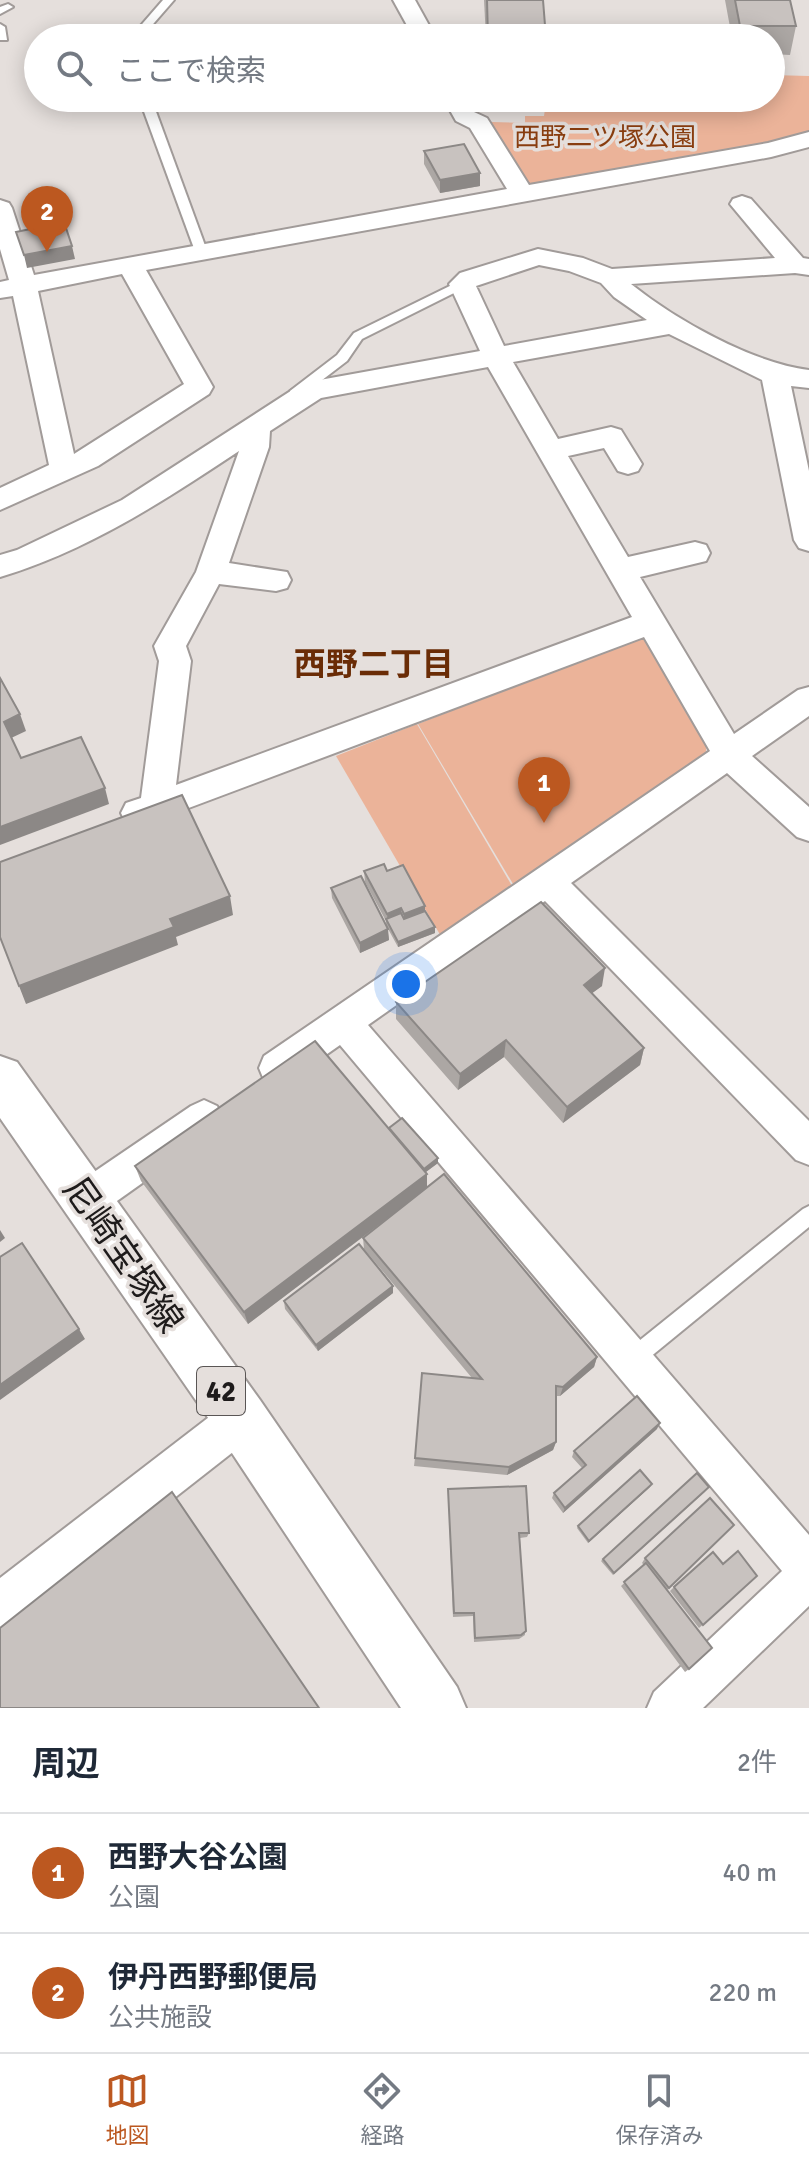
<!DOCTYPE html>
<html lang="ja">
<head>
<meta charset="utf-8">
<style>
  body { margin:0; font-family:Signika,"Noto Sans JP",sans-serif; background:#f2f2f3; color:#1f2937 }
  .you { position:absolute; left:406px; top:984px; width:28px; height:28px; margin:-20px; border:6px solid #fff; border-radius:50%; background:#1a73e8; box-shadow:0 0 0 12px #1a73e833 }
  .badge { display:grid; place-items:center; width:52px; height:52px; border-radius:50%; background:#bc5820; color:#fff; font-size:26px; font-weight:700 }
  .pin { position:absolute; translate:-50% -66px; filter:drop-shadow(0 2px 4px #0008) }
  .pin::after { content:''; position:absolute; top:42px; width:28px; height:24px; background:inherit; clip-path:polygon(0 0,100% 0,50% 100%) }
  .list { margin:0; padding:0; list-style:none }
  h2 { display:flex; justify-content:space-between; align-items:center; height:104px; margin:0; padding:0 32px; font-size:34px }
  h2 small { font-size:26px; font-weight:400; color:#747a83 }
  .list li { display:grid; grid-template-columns:52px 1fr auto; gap:24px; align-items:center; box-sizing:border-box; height:120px; padding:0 32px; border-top:2px solid #e0e1e3 }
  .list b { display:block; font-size:30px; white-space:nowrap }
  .list p { margin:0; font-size:26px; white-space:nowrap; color:#747a83 }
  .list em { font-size:26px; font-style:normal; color:#747a83 }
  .icon { flex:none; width:44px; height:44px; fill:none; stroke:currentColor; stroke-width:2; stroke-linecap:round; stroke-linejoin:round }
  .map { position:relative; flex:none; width:809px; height:1708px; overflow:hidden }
  .search { position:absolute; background:#fff; box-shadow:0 4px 20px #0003; left:24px; right:24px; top:24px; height:88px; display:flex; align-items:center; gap:20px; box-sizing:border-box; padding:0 28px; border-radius:44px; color:#747a83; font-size:30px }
  .sheet { height:344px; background:#fff }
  nav { display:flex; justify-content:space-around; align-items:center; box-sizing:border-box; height:112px; border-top:2px solid #e0e1e3; background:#fff; font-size:22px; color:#747a83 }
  nav a { display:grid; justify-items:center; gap:4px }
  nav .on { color:#bc5820 }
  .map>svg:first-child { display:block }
</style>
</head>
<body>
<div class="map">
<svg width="809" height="1708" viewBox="0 0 809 1708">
  <rect width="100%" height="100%" fill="#e5dfdc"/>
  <g fill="#ebb399">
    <path d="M771,75L809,76V134L796,139L532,188L491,122L525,123V116H544L545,109L580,104L592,98H771Z"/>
    <path d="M642,634L707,743L705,758L516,889L418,724Z"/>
    <path d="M417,724L515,891L442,938L336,756Z"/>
  </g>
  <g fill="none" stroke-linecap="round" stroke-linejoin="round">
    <g stroke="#a19b99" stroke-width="4">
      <g id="service">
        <path d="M163,0H174L141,38H130Z"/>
        <path d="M8,4L13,7L0,14V7Z"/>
        <path d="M0,24L5,27L7,40H0Z"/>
        <path d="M289,32L294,35L292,38H282Z"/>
        <path d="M139,98H151L207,251L205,254H197L195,251Z"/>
        <path d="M462,280L466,281V287L362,339L347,361L300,397H290V391L337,355L354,333Z"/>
        <path d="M809,1206V1227L638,1367L631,1370L624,1367L621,1360L624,1353L803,1209Z"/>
      </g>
    </g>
    <g stroke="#a19b99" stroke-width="4">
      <g id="minor">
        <path d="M393,0H415L436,38H414Z"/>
        <path d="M443,98H467L474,112L487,118L529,185L768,143L809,132V147L771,157L146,270L213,387L209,394L98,466L0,510V488L49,465L13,296L0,298V282L9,280L0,249V200L9,203L12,208L34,275L507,189L470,128L456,121ZM122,274L184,384L74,454L38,291Z"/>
        <path d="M742,196L751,199L803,258L809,259V275L795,273L631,284C676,320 752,363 809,370V388L791,386L809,471V551L799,548L794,540L762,380L669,334L513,362L558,439L611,427L621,430L642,464L638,471L628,474L618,471L604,448L568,456L628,557L695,542L706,545L710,553L706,561L640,577L734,734L798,690L809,687V716L752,756L809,807V841L797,837L727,773L571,883L809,1121V1165L796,1160L545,901L368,1025L809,1535V1606L703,1708H647L654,1692L782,1571L340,1045L290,1080L277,1085L264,1080L259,1068L264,1056L710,751L644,637L138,827L126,823L121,813L126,803L141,798L159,661L154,646L196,572L239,451C164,501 87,551 0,577V555L17,550L122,500L303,383L480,351L449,284L460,273L538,249L583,258L612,269L775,258L730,204L733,199ZM539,265L569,271L601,283L614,297L647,320L504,346L476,286ZM488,367L632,617L176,785L191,661L186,646L219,584L276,591L287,588L291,580L287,572L229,563L269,447L270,431L321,398Z"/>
        <path d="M204,1100L217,1106L223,1118L217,1130L100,1213L86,1219L72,1213L67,1200L72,1187L191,1106Z"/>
        <path d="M241,1398L256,1404L262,1419L256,1434L16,1622L0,1628V1578L226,1404Z"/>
      </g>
    </g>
    <g stroke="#a19b99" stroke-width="4">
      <path id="primary" d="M0,1056L17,1062L260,1400L457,1687L466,1708H401L222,1438L0,1118Z"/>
    </g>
    <use href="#service" fill="#fff" fill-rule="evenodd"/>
    <use href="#minor" fill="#fff" fill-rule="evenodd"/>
    <use href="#primary" fill="#fff" fill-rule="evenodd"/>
  </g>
  <g fill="#aca7a4">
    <path d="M484,0H543L546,38H486Z"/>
    <path d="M725,0H790L796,26L790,55L771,54V38H732Z"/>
    <rect x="488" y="98" width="59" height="3"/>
    <path d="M424,151L480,173V186L440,193L424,164Z"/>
    <path d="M364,871H387L425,911L435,933L398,947L387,927L389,940L360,953L332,898L331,888L386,925V921L365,882Z"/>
    <path d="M602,986L592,993L644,1048L640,1065L563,1123L504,1057L458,1090L396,1019V1002Z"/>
    <path d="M389,1128L438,1163L426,1172L427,1188L597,1357L594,1367L560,1396H556V1442L553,1450L507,1475L414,1466L415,1458L472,1378L364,1249L363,1238L392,1215L248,1324L141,1181L135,1166Z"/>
    <path d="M393,1293L318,1351L285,1309L284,1301Z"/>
    <path d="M657,1429L563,1513L552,1498L554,1493L582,1468L572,1457L574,1451Z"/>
    <path d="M650,1487L588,1543L577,1528L578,1526Z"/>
    <path d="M448,1489L529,1533L527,1537L520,1538L525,1635L519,1639L474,1642L473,1616L453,1617Z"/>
    <path d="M707,1490L613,1575L601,1561L603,1559Z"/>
    <path d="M734,1525L667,1590L689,1669L685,1672L621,1586L644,1565L642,1563L645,1558Z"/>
    <path d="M723,1564L757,1576L699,1628L670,1591L674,1587Z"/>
  </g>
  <g fill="#8c8886">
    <path d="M480,173V186L440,193V180Z"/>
    <path d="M72,246L75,259L27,268L24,255Z"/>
    <path d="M20,714L26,731L9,739L4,722Z"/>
    <path d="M105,788L109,804L0,845V827Z"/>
    <path d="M230,896L233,915L176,937L178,945L26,1004L19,986L170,919Z"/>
    <path d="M425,906V916L404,925V914Z"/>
    <path d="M401,908V919L388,924L387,914Z"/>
    <path d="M435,927V933L398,947V942Z"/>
    <path d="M388,929L389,940L360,953V943Z"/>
    <path d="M605,968L602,986L580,1002L584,985Z"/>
    <path d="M506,1040L504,1057L458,1090L460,1074Z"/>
    <path d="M644,1048L640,1065L563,1123L567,1107Z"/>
    <path d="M438,1158V1163L419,1177V1173Z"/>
    <path d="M427,1174V1188L248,1324L244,1312Z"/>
    <path d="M0,1230L5,1238L0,1242Z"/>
    <path d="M393,1286V1293L318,1351L316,1345Z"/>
    <path d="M79,1329L85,1339L0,1400V1385Z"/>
    <path d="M597,1357L594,1367L560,1396L563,1387Z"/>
    <path d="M660,1423L657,1429L563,1513L565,1508Z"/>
    <path d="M556,1442L553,1450L507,1475L509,1467Z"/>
    <path d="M652,1484L650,1487L588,1543L589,1541Z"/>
  </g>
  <g fill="#c8c2bf" stroke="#8c8886" stroke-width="2">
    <path d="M487,0H543L546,38H488Z"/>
    <path d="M735,0H790L796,26H740Z"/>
    <path d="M464,144L480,173L440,180L424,151Z"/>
    <path d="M64,222L72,246L24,255L16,232Z"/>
    <path d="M0,678L20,714L4,722L21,758L81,737L105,788L0,827Z"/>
    <path d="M182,795L230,896L170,919L174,927L19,986L0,937V862Z"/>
    <path d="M384,864L387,871L403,865L425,906L404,914L401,908L387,914L364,871Z"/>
    <path d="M361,876L388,929L360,943L331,888Z"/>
    <path d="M541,902L605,968L584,985L644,1048L567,1107L506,1040L460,1074L396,1002Z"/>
    <path d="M425,911L435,927L398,942L386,919L401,913L404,919Z"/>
    <path d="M315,1041L427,1174L244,1312L135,1166Z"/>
    <path d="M402,1118L438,1158L424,1169L389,1128Z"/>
    <path d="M444,1174L597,1357L563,1387L556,1386V1442L509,1467L415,1458L422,1373L482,1379L363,1238Z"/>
    <path d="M22,1243L79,1329L0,1385V1257Z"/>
    <path d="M359,1244L393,1286L316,1345L284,1301Z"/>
    <path d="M637,1396L660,1423L565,1508L554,1493L586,1465L574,1451Z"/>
    <path d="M640,1470L652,1484L589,1541L578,1526Z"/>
    <path d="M697,1473L709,1487L614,1573L603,1559Z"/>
    <path d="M526,1486L529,1533H519L526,1631L521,1635L475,1638L474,1613H454L448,1489Z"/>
    <path d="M172,1492L319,1708H0V1628Z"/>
    <path d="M710,1498L734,1525L669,1588L645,1558Z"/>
    <path d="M738,1551L757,1576L703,1625L674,1587L713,1552L723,1564Z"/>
    <path d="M646,1563L712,1648L689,1669L624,1582Z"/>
  </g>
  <g text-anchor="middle" stroke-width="7" stroke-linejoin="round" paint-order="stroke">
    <g font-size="26" fill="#893d0f" stroke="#e5dfdc">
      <text x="605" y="146">西野二ツ塚公園</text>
    </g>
    <rect fill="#e5dfdc" stroke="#5a5655" stroke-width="2" x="197" y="1367" width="48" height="48" rx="6"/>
    <g font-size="28" font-weight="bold" fill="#1e1b1b">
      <text x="221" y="1401">42</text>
    </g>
    <g font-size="32" font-weight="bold" fill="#6a2c06" stroke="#e5dfdc">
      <text x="374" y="675">西野二丁目</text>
    </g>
    <g font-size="36" fill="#1e1b1b" stroke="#e5dfdc">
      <text transform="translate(124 1254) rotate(55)" y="13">尼崎宝塚線</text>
    </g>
  </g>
</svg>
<div class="you"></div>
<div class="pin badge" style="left:544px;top:823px">1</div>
<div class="pin badge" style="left:47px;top:252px">2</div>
<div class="search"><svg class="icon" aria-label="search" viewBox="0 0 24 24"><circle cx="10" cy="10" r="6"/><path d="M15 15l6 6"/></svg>ここで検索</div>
</div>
<section class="sheet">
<h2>周辺<small>2件</small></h2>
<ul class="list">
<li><span class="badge">1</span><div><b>西野大谷公園</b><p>公園</p></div><em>40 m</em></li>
<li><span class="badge">2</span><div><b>伊丹西野郵便局</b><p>公共施設</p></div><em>220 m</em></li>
</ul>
</section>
<nav>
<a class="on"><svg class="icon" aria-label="map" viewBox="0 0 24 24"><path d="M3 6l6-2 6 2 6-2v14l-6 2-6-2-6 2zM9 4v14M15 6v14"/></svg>地図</a>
<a><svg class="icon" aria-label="directions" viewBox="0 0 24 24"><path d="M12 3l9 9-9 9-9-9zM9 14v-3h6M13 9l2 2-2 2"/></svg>経路</a>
<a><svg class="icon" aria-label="saved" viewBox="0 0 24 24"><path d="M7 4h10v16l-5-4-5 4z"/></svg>保存済み</a>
</nav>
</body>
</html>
